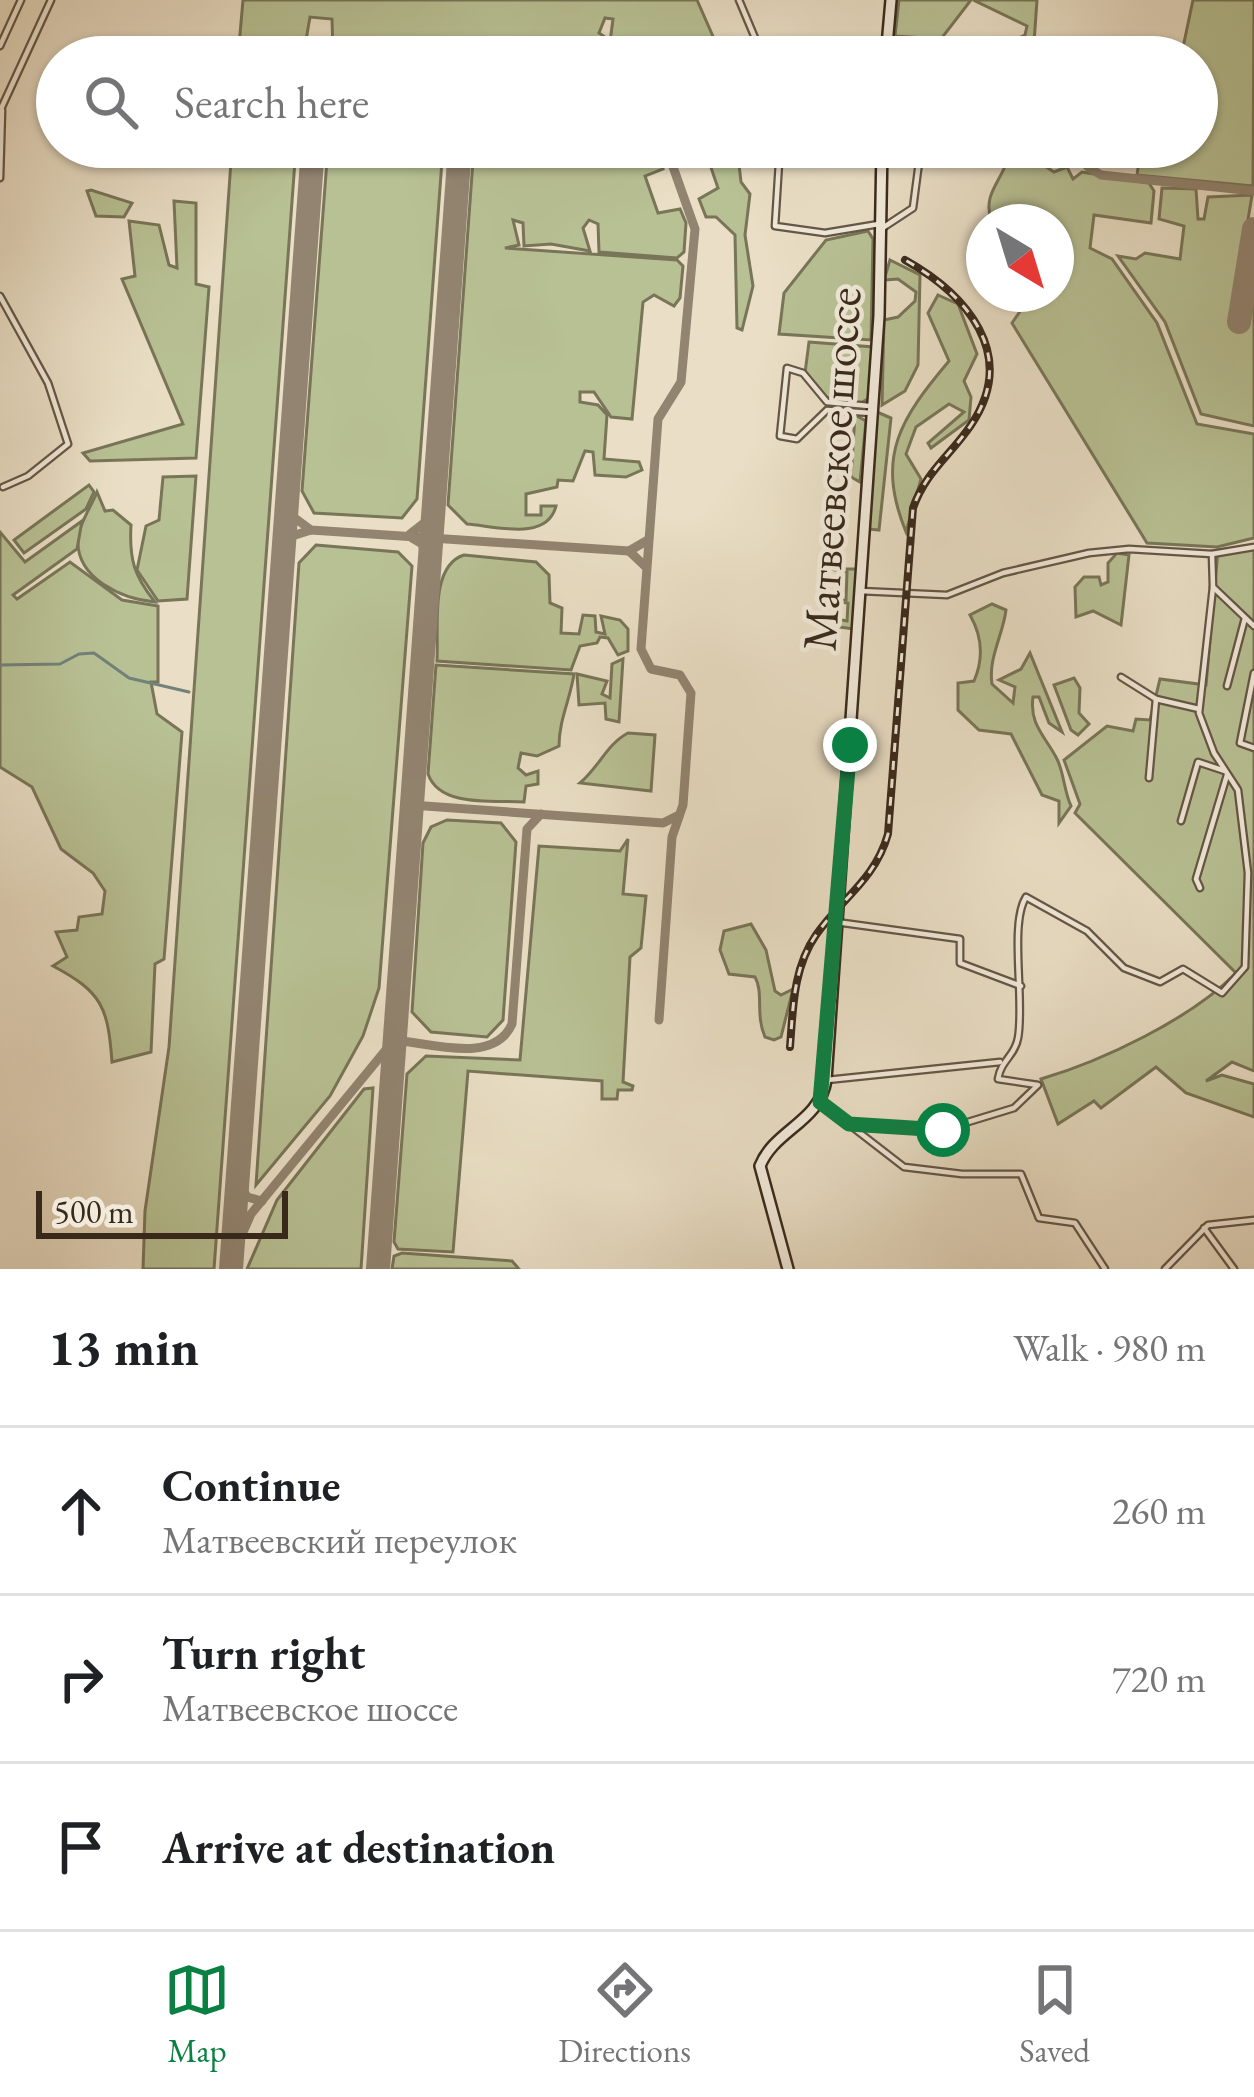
<!DOCTYPE html>
<html lang="en">
<head>
<meta charset="utf-8">
<style>
  body { margin:0; font-family:"EB Garamond",serif; background:#f2f2f2; color:#202124 }
  .compass { position:absolute; left:966px; top:204px; width:108px; height:108px; border-radius:50%; background:#fff; box-shadow:0 3px 9px #0004; rotate:142deg }
  .scale { position:absolute; left:36px; bottom:30px; width:252px; box-sizing:border-box; padding-left:12px; border:6px solid #39291b; border-top:0; font-size:33px; line-height:42px; white-space:nowrap; color:#39291b; -webkit-text-stroke:9px #f1eada; paint-order:stroke }
  .stop { position:absolute; width:36px; height:36px; margin:-27px; border:9px solid #0b8043; border-radius:50%; background:#fff }
  .stop.end { background:#0b8043; border-color:#fff; box-shadow:0 3px 12px #0008 }
  .list { margin:0; padding:0; list-style:none }
  h2 { display:flex; justify-content:space-between; align-items:center; height:156px; margin:0; padding:0 48px; font-size:51px }
  h2 small { font-size:39px; font-weight:400; color:#757577 }
  .list li { display:grid; grid-template-columns:78px 1fr auto; gap:36px; align-items:center; box-sizing:border-box; height:168px; padding:0 48px; border-top:3px solid #e0e0e0 }
  .list b { display:block; font-size:45px; white-space:nowrap }
  .list p { margin:0; font-size:39px; white-space:nowrap; color:#757577 }
  .list em { font-size:39px; font-style:normal; color:#757577 }
  .icon { flex:none; width:66px; height:66px; fill:none; stroke:currentColor; stroke-width:2; stroke-linecap:round; stroke-linejoin:round }
  .map { position:relative; flex:none; width:1254px; height:1269px; overflow:hidden }
  .search { position:absolute; background:#fff; box-shadow:0 3px 9px #0004; left:36px; right:36px; top:36px; height:132px; display:flex; align-items:center; gap:30px; box-sizing:border-box; padding:0 42px; border-radius:66px; color:#757577; font-size:45px }
  .sheet { height:660px; background:#fff }
  nav { display:flex; justify-content:space-around; align-items:center; box-sizing:border-box; height:168px; border-top:3px solid #e0e0e0; background:#fff; font-size:33px; color:#757577 }
  nav a { display:grid; justify-items:center; gap:6px }
  nav .on { color:#0b8043 }
  .map>svg:first-child { display:block }
</style>
</head>
<body>
<div class="map">
<svg width="1254" height="1269" viewBox="0 0 1254 1269">
  <rect width="100%" height="100%" fill="#eadfc6"/>
  <filter id="stains"><feTurbulence type="fractalNoise" baseFrequency=".00167" numOctaves="4"/><feColorMatrix values="0 0 0 0 .2 0 0 0 0 .09 0 0 0 0 .02 0 0 0 .5 -.17"/></filter>
  <radialGradient id="worn" r=".72"><stop offset=".6" stop-color="#630" stop-opacity="0"/><stop offset="1" stop-color="#630" stop-opacity=".3"/></radialGradient>
  <g fill="#b8c194" stroke="#787558" stroke-width="3">
    <path d="M243,0H697L722,57H608L613,19L605,18L599,33L605,37V57H477V42L455,40L454,57L333,52L332,19L310,17L303,57H238Z"/>
    <path d="M899,0H971L941,39L895,36Z"/>
    <path d="M973,0H1037L1034,43L1021,42L1019,57H1004L1007,44L1025,35L1027,26Z"/>
    <path d="M1193,0H1254L1253,186L1137,175L1141,147H1197V57H1181Z"/>
    <path d="M232,147H296L214,1269H143L145,1211L169,1047Z"/>
    <path d="M328,147H443L417,499L402,518L314,513L302,491Z"/>
    <path d="M474,147H654L663,169L645,176L658,213L680,209L686,223L684,252L677,258L599,252L598,224L589,220L583,228L590,251L551,244L524,246L523,223L513,220L519,245L505,248L677,260L683,266L680,298L674,306L654,295L643,302L632,419L611,417L594,392H580V402L598,405L607,415L604,459L639,462L642,470L626,477L595,475L593,452L585,451L573,481L558,480L557,487L526,494V515H541V506H556C547,542 495,526 467,524L448,505Z"/>
    <path d="M704,147H737L741,182L750,194L745,235L753,286L742,330L737,328L735,235L716,217H706L699,199L718,188Z"/>
    <path d="M1009,147H1049L1039,162L1054,172L1067,167L1073,179L1082,172L1149,183L1154,191L1151,223L1094,215L1090,248L1112,259L1157,323L1197,424L1254,434V538L1217,547L1147,543L1012,323L1021,310L1056,294V222L991,219C981,190 1010,175 1009,147Z"/>
    <path d="M1162,188L1196,189L1198,219H1204L1208,197L1252,195L1232,319L1233,324L1246,326L1254,277V426L1201,414L1165,322L1118,256L1136,259L1145,253L1180,259L1184,226L1159,219Z"/>
    <path d="M87,191L91,190L132,203L124,217L96,216Z"/>
    <path d="M174,201L196,203V284L209,287L196,458L90,461L83,453L183,424L122,279L135,276L129,221L159,225L169,265L177,268Z"/>
    <path d="M868,231L873,239L871,340L779,334L784,293L826,240Z"/>
    <path d="M890,260L920,275L918,365L905,391L882,405L884,320L898,317L915,301L916,292L898,279L884,280Z"/>
    <path d="M938,295L958,304L977,354L964,381L971,397L969,420L931,448L928,443L964,412L949,404L916,427L906,454L921,479L906,532C875,456 901,418 949,361L928,313Z"/>
    <path d="M809,342L873,347L869,398L861,403L825,397L805,373Z"/>
    <path d="M877,412L891,418L879,530L868,529Z"/>
    <path d="M855,415L866,421L860,482L851,477Z"/>
    <path d="M196,476L187,599L158,601L137,570L146,526L159,520L163,477Z"/>
    <path d="M89,485L94,492L86,509L24,553L14,540Z"/>
    <path d="M97,492L105,511L113,510L131,525C129,559 134,576 155,602C123,599 75,579 78,538C79,524 92,505 97,492Z"/>
    <path d="M82,521L77,549L13,595L17,599L70,562L122,600L158,606V682H151L157,714L182,732L164,959L155,964L151,1052L112,1062C108,1007 102,992 53,966L67,957L56,932L77,930L79,917L102,914L105,891L93,873L61,849L32,787L0,767V532L25,562Z"/>
    <path d="M316,545L398,552L412,566L379,988L363,1036L330,1096L256,1185L299,563Z"/>
    <path d="M1254,545V1071L1232,1062L1206,1081L1222,1075L1254,1084V1117L1186,1093L1156,1067L1101,1108L1094,1101L1058,1124L1041,1079C1102,1061 1191,1019 1236,973L1075,813L1080,804L1064,760L1107,726L1133,731L1136,719L1150,720L1160,679L1206,685L1218,550Z"/>
    <path d="M1117,553L1129,555L1121,625L1093,611L1076,617L1075,587L1084,577H1099L1101,585L1108,582V563Z"/>
    <path d="M464,555L536,562L549,575L550,603L562,608L561,633L579,634L583,615L595,616L596,632L605,634L601,616L620,620L628,629V651L618,655L608,638L600,637L597,643L580,646L571,670L437,661C439,629 429,566 464,555Z"/>
    <path d="M830,569H860L854,629L825,625V617L847,621L848,603L826,601L846,600L847,572Z"/>
    <path d="M992,604L1006,610C1003,635 988,658 992,684L1013,703L1015,687L999,680L1021,669L1030,653L1062,732L1049,723L1039,697H1033C1029,725 1046,737 1057,759C1064,773 1064,791 1071,806L1059,823V801L1042,795L1011,734L979,730L958,710V683L974,681C984,658 982,636 970,615Z"/>
    <path d="M623,659L619,722L606,719L605,703L579,705L577,674L607,681L602,694L610,698L612,664Z"/>
    <path d="M436,665L574,674C570,700 559,720 559,746L537,756L521,753L518,768L526,775L538,771V784L526,786L524,802C494,800 440,808 428,774Z"/>
    <path d="M1074,678L1080,688L1079,713L1089,724L1078,735L1071,730L1054,685Z"/>
    <path d="M628,733L655,735L651,791L580,783C599,767 607,744 628,733Z"/>
    <path d="M447,820L501,823L516,842L503,1020L487,1037L431,1032L412,1012L423,843L431,827Z"/>
    <path d="M628,839L623,894L646,896L641,948L630,957L623,1082L633,1086L632,1090H618L617,1099H602V1081L468,1071L453,1252L398,1249L394,1242L407,1074L426,1056L520,1060L539,846L620,851Z"/>
    <path d="M751,924L766,950L775,991L781,995L793,989L781,1037L774,1040L765,1037C755,1014 764,993 755,977L729,974L720,950L724,931Z"/>
    <path d="M373,1088L361,1269H247L277,1200L364,1089Z"/>
    <path d="M402,1253L512,1261L519,1269H392L394,1256Z"/>
  </g>
  <g fill="none" stroke-linecap="round" stroke-linejoin="round">
    <path stroke="#728179" stroke-width="3" d="M0,665L60,664L79,654L94,653L129,678L189,692"/>
    <g stroke="#928470" stroke-width="9">
      <path d="M1075,147L1088,167L1101,175L1254,191"/>
      <path d="M288,498L292,516L311,530L629,551"/>
      <path d="M410,534L433,516"/>
      <path d="M412,538L422,544L429,562"/>
      <path d="M284,549L292,536L311,530"/>
      <path d="M646,567L629,551L648,540"/>
      <path d="M411,805L663,823L679,815"/>
      <path d="M659,1020L672,837L683,805L691,693L680,675L651,669L641,649L658,419L681,382L695,229L666,147"/>
      <path d="M238,1181L247,1197L262,1201"/>
      <path d="M232,1257L251,1214L394,1040C430,1043 494,1065 512,1024L527,829L541,814"/>
    </g>
    <g stroke="#928470" stroke-width="24">
      <path d="M1239,322L1254,229"/>
      <path d="M231,1269L313,147"/>
      <path d="M378,1269L460,147"/>
    </g>
    <g stroke="#655646" stroke-width="9">
      <g id="street">
        <path d="M739,0L763,57"/>
        <path d="M0,46L21,0"/>
        <path d="M0,111L51,0"/>
        <path d="M780,147L775,226L825,233L879,224"/>
        <path d="M0,178L2,110"/>
        <path d="M881,229L913,208L921,147"/>
        <path d="M0,296L48,383L68,444L28,476L3,487"/>
        <path d="M869,406L827,402L803,373L787,368L780,436L797,439L827,410L872,413"/>
        <path d="M1212,554L1213,587L1254,626"/>
        <path d="M860,591L947,595L1003,573L1089,553L1129,549L1212,554L1254,547"/>
        <path d="M1254,673L1240,743L1254,748"/>
        <path d="M1121,677L1156,699L1199,709"/>
        <path d="M1227,686L1245,618"/>
        <path d="M1149,778L1156,699"/>
        <path d="M1181,821L1198,762L1225,771"/>
        <path d="M1200,888L1196,879L1227,775"/>
        <path d="M836,922L960,939V963L1021,986"/>
        <path d="M827,1080L1000,1062"/>
        <path d="M820,1102L904,1167L962,1174H1021L1039,1218L1075,1223L1105,1269"/>
        <path d="M849,1124L945,1129L1014,1108L1038,1085L998,1079C1001,1060 1015,1056 1018,1038C1025,1001 1009,924 1026,897L1087,931L1124,968L1160,982L1183,969L1222,993L1245,967L1248,873L1238,790L1214,753L1199,713L1213,587"/>
        <path d="M1204,1228L1234,1269"/>
        <path d="M1165,1269L1208,1225L1254,1220"/>
      </g>
    </g>
    <g stroke="#39291b" stroke-width="14">
      <g id="secondary">
        <path d="M886,57L891,0"/>
        <path d="M788,1269L760,1166C774,1130 820,1122 826,1080L879,316L882,147"/>
      </g>
    </g>
    <use href="#street" stroke="#f1eada" stroke-width="4.5"/>
    <use href="#secondary" stroke="#f1eada" stroke-width="9"/>
    <g stroke="#39291b" stroke-width="8">
      <path id="rail" d="M790,1047C793,1009 793,968 816,935C841,899 875,880 888,834L913,508C926,471 951,455 971,425C1019,354 966,294 905,260"/>
    </g>
    <use href="#rail" stroke="#f1eada" stroke-width="3" stroke-dasharray="9" stroke-linecap="butt"/>
  </g>
  <g fill="none" stroke-linecap="round" stroke-linejoin="round">
    <path stroke="#0b8043" stroke-width="15" d="M850,745L820,1102L849,1124L943,1130"/>
  </g>
  <g text-anchor="middle" stroke-width="9" stroke-linejoin="round" paint-order="stroke">
    <g font-size="48" fill="#39291b" stroke="#f1eada">
      <text transform="translate(831 469) rotate(-86)" y="17">Матвеевское шоссе</text>
    </g>
  </g>
  <rect width="100%" height="100%" filter="url(#stains)"/>
  <rect width="100%" height="100%" fill="url(#worn)"/>
</svg>
<svg class="compass" viewBox="-18 -18 36 36"><path d="M0-13l5 13h-10z" fill="#e53935"/><path d="M0 13l5-13h-10z" fill="#757577"/></svg>
<div class="scale">500 m</div>
<div class="stop" style="left:943px;top:1130px"></div>
<div class="stop end" style="left:850px;top:745px"></div>
<div class="search"><svg class="icon" aria-label="search" viewBox="0 0 24 24"><circle cx="10" cy="10" r="6"/><path d="M15 15l6 6"/></svg>Search here</div>
</div>
<section class="sheet">
<h2>13 min<small>Walk · 980 m</small></h2>
<ul class="list">
<li><svg class="icon" aria-label="ahead" viewBox="0 0 24 24"><path d="M12 20V5M6 11l6-6 6 6"/></svg><div><b>Continue</b><p>Матвеевский переулок</p></div><em>260 m</em></li>
<li><svg class="icon" aria-label="right" viewBox="0 0 24 24"><path d="M7 20v-9h11M14 6l5 5-5 5"/></svg><div><b>Turn right</b><p>Матвеевское шоссе</p></div><em>720 m</em></li>
<li><svg class="icon" aria-label="arrive" viewBox="0 0 24 24"><path d="M6 21V4h12l-3 4 3 4H6"/></svg><div><b>Arrive at destination</b></div></li>
</ul>
</section>
<nav>
<a class="on"><svg class="icon" aria-label="map" viewBox="0 0 24 24"><path d="M3 6l6-2 6 2 6-2v14l-6 2-6-2-6 2zM9 4v14M15 6v14"/></svg>Map</a>
<a><svg class="icon" aria-label="directions" viewBox="0 0 24 24"><path d="M12 3l9 9-9 9-9-9zM9 14v-3h6M13 9l2 2-2 2"/></svg>Directions</a>
<a><svg class="icon" aria-label="saved" viewBox="0 0 24 24"><path d="M7 4h10v16l-5-4-5 4z"/></svg>Saved</a>
</nav>
</body>
</html>
